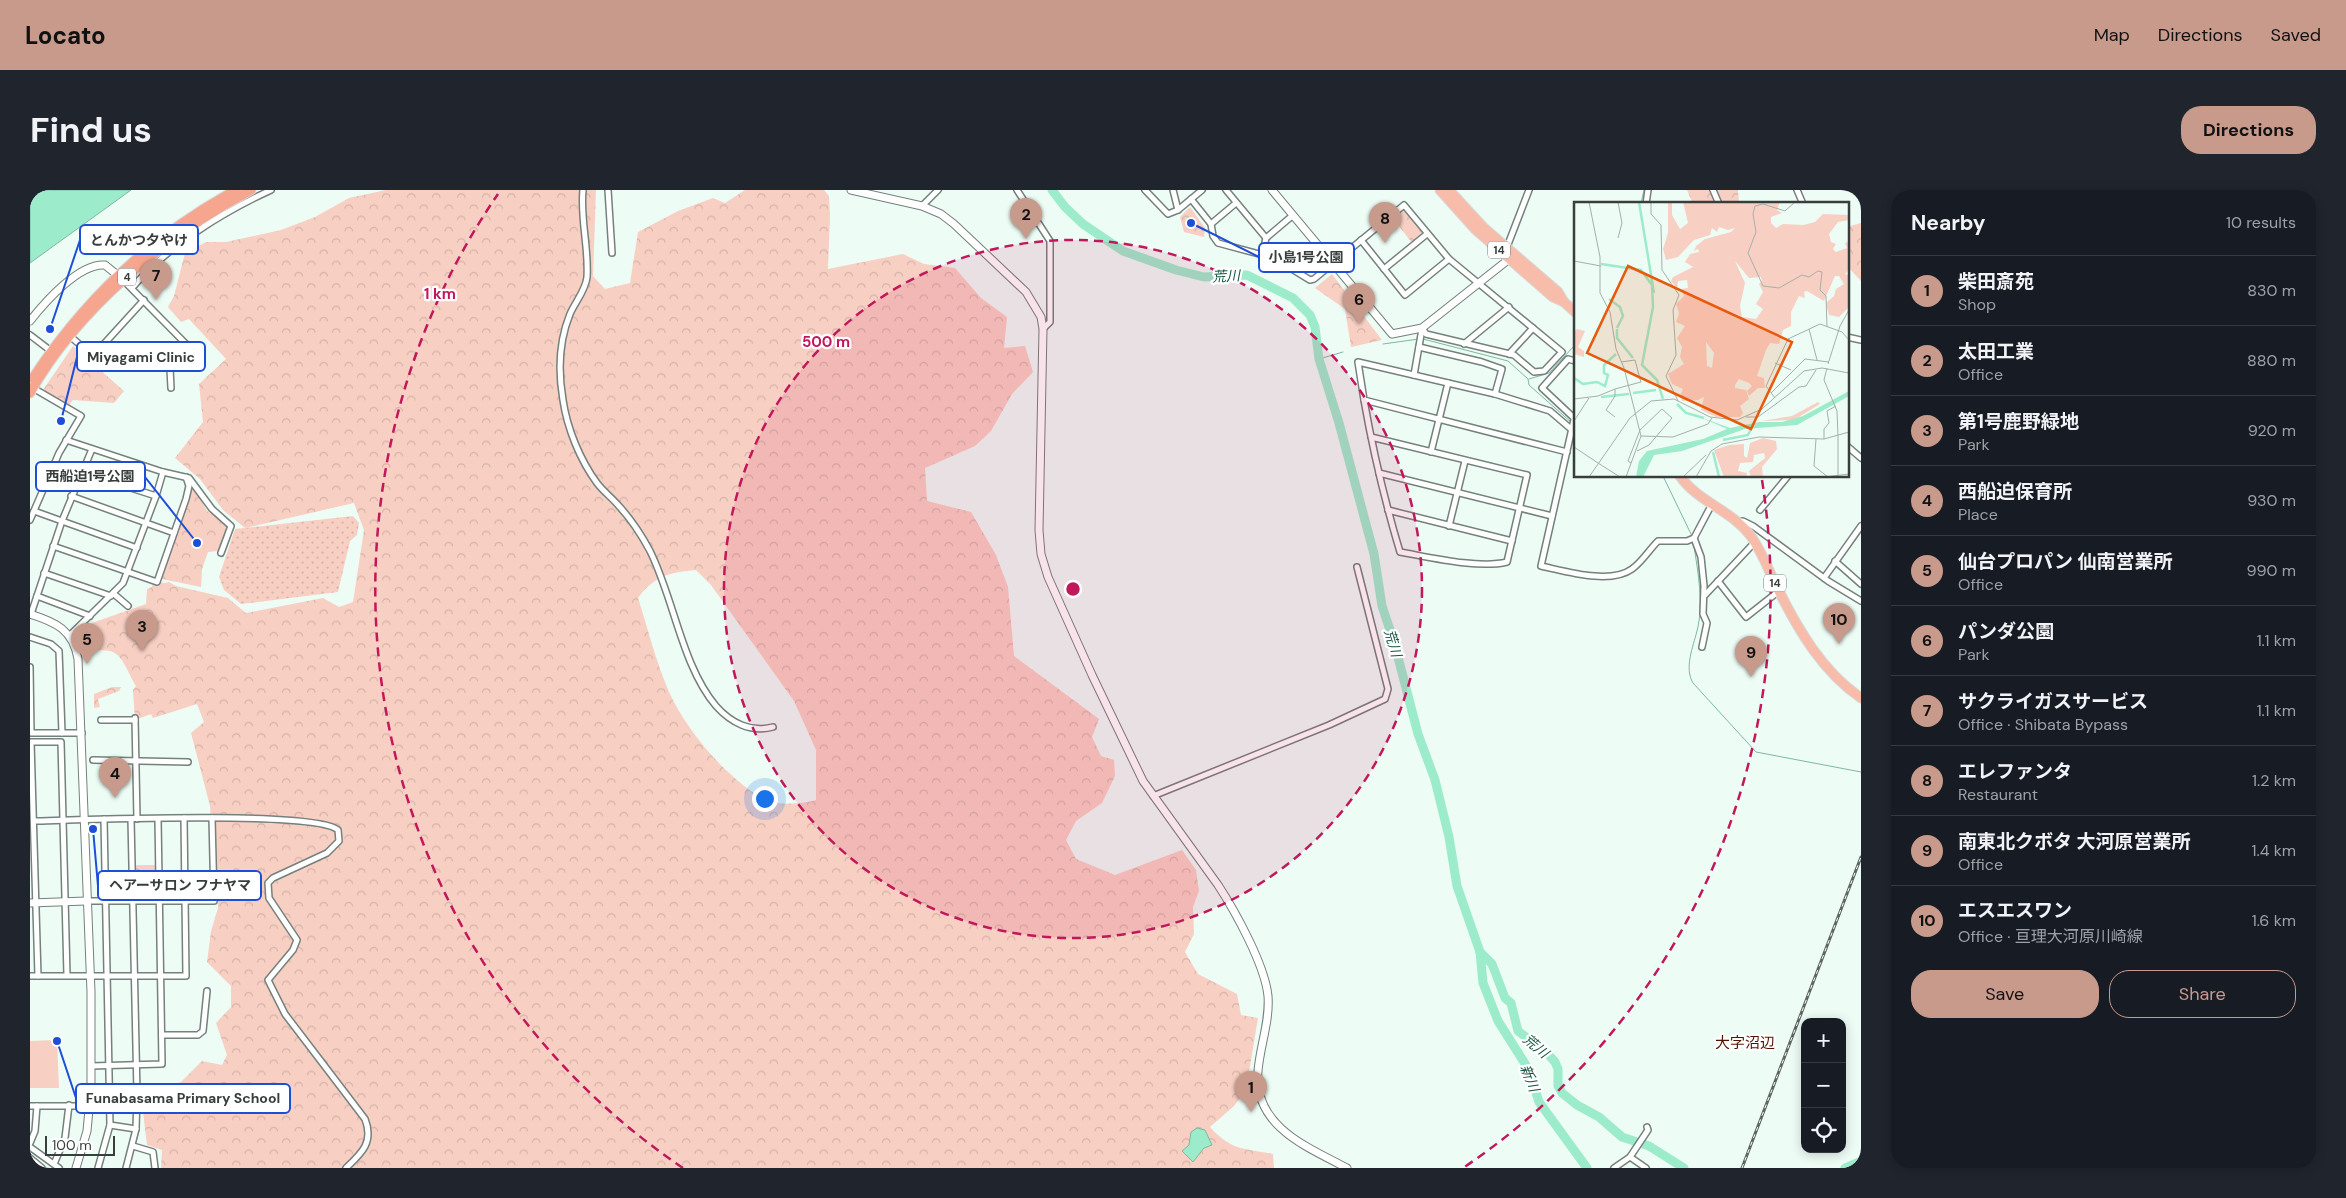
<!DOCTYPE html>
<html lang="en">
<head>
<meta charset="utf-8">
<style>
  body { margin:0; font-family:"DM Sans","Noto Sans JP",sans-serif; background:#20242c; color:#f1f3f6 }
  .controls { position:absolute; right:15px; bottom:15px; display:grid; overflow:hidden; border-radius:10px; box-shadow:0 2px 12px #0003 }
  .controls button { width:45px; height:45px; display:grid; place-items:center; padding:0; border:0; border-bottom:1px solid #363941; background:#171b24; color:#f1f3f6; font:25px sans-serif }
  .scale { position:absolute; left:15px; bottom:12px; width:70px; box-sizing:border-box; padding-left:5px; border:2px solid #383e3b; border-top:0; font-size:14px; line-height:18px; white-space:nowrap; color:#383e3b; -webkit-text-stroke:4px #fff; paint-order:stroke }
  .you { position:absolute; left:734px; top:608px; width:18px; height:18px; margin:-12px; border:4px solid #fff; border-radius:50%; background:#1a73e8; box-shadow:0 0 0 8px #1a73e833 }
  .badge { display:grid; place-items:center; width:32px; height:32px; border-radius:50%; background:#c79a8b; color:#111; font-size:16px; font-weight:700 }
  .pin { position:absolute; translate:-50% -41px; filter:drop-shadow(0 1px 2px #0008) }
  .pin::after { content:''; position:absolute; top:26px; width:18px; height:15px; background:inherit; clip-path:polygon(0 0,100% 0,50% 100%) }
  .list { margin:0; padding:0; list-style:none }
  h2 { display:flex; justify-content:space-between; align-items:center; height:65px; margin:0; padding:0 20px; font-size:21px }
  h2 small { font-size:16px; font-weight:400; color:#9ea1a6 }
  .list li { display:grid; grid-template-columns:32px 1fr auto; gap:15px; align-items:center; box-sizing:border-box; height:70px; padding:0 20px; border-top:1px solid #363941 }
  .list b { display:block; font-size:19px; white-space:nowrap }
  .list p { margin:0; font-size:16px; white-space:nowrap; color:#9ea1a6 }
  .list em { font-size:16px; font-style:normal; color:#9ea1a6 }
  .actions { display:flex; gap:10px; padding:15px 20px }
  .actions a { flex:1; padding:11px 0; border:1px solid #c79a8b; border-radius:20px; text-align:center; font-size:18px; color:#c79a8b }
  .actions .main { background:#c79a8b; color:#111 }
  .icon { flex:none; width:28px; height:28px; fill:none; stroke:currentColor; stroke-width:2; stroke-linecap:round; stroke-linejoin:round }
  .map { position:relative; flex:none; width:1831px; height:978px; overflow:hidden; border-radius:20px }
  header { display:flex; align-items:center; gap:30px; box-sizing:border-box; height:70px; padding:0 25px; background:#c79a8b; color:#111 }
  header strong { font-size:24px }
  nav { display:flex; gap:28px; margin-inline-start:auto; font-size:18px }
  .intro { display:flex; align-items:center; justify-content:space-between; box-sizing:border-box; height:120px; padding:0 30px }
  h1 { margin:0; font-size:35px }
  .button { padding:12px 22px; border-radius:20px; background:#c79a8b; color:#111; font-size:18px; font-weight:700 }
  main { display:flex; gap:30px; padding:0 30px }
  aside { flex:1; background:#171b24; border-radius:20px; box-shadow:0 2px 12px #0003 }
  .map>svg:first-child { display:block }
</style>
</head>
<body>
<header>
<strong>Locato</strong>
<nav><a>Map</a><a>Directions</a><a>Saved</a></nav>
</header>
<div class="intro"><h1>Find us</h1><a class="button">Directions</a></div>
<main>
<div class="map">
<svg width="1831" height="978" viewBox="0 0 1831 978">
  <defs>
    <pattern id="grass-dots" width="8" height="8" patternUnits="userSpaceOnUse" patternTransform="scale(1.25)"><rect width="8" height="8" fill="#f8cfc3"/><path d="M2 2h.1M6 6h.1" fill="none" stroke="#d5b3a8" stroke-width="1.8" stroke-linecap="round"/></pattern>
    <pattern id="forest-crowns" width="20" height="18" patternUnits="userSpaceOnUse" patternTransform="scale(1.25)"><rect width="20" height="18" fill="#f8cfc3"/><path d="M2 6a3 3 0 1 1 6 0M12 15a3 3 0 1 1 6 0" fill="none" stroke="#d5b3a8"/></pattern>
  </defs>
  <rect width="100%" height="100%" fill="#edfcf5"/>
  <path fill="url(#grass-dots)" d="M323,326L329,333L327,345L320,351L308,402L211,414L194,400L189,387L205,339Z"/>
  <g fill="url(#forest-crowns)" fill-rule="evenodd">
    <path d="M356,0H566L563,86L575,99L600,93L608,42L648,21L683,8L695,13L715,0H794L799,6L800,26L798,79L873,64L894,74L925,78L951,108L977,127L974,158L995,156L1003,182L982,204L961,241L945,256L895,278L897,311L941,322L966,365L978,397L984,466L1069,529L1062,547L1071,566L1084,570L1085,586L1072,613L1046,631L1036,650L1046,669L1085,685L1152,660L1166,680L1169,701L1163,717L1164,744L1155,762L1168,784L1207,804L1211,825L1228,828L1216,900L1204,916L1180,937C1202,961 1213,958 1243,964L1244,978H131L132,960L117,955L111,905L151,892L172,871L192,875L197,865L186,833L201,817V796L177,772L181,741L188,718L180,616L161,543L174,532L167,514L123,528L121,524L105,530L103,500L106,496C90,468 92,455 56,462L46,446L59,434L116,414L117,399L122,397L123,391L135,393L139,392L146,396L198,408L216,423L293,408L309,417L323,412L334,340L324,313L215,338L193,320L170,289L145,268L173,232L169,194L196,169L159,129L151,132L138,117L144,106L155,63L176,52H196L251,40L285,27L319,8ZM666,380L681,395L764,511L786,560V610C772,614 748,616 734,609C697,589 656,540 639,502C626,472 618,439 608,408C624,386 640,382 666,380Z"/>
    <path d="M1657,0H1708L1709,14H1663Z"/>
    <path d="M1160,17L1175,38L1174,47L1154,42L1150,27Z"/>
    <path d="M1372,19L1393,42V45L1382,53L1362,27Z"/>
    <path d="M1831,33V91L1817,76V37Z"/>
    <path d="M1302,84L1352,150L1321,157L1315,119L1285,98Z"/>
    <path d="M43,156L94,201L84,213L43,210L38,216L13,200Z"/>
    <path d="M162,294L177,321L193,332L197,338L188,361L178,362L172,379L171,397L132,389Z"/>
    <path d="M82,497H91L89,501L68,509L70,517L64,518V504Z"/>
    <path d="M104,675H125L126,706C122,710 110,710 105,707Z"/>
  </g>
  <path fill="#f8cfc3" d="M27,850L29,898H0V851Z"/>
  <g fill="#9ceccc" stroke="#7eb8a0">
    <path d="M0,0H101L0,73Z"/>
    <path d="M1167,938L1175,940L1182,955L1174,958L1163,972L1152,961L1159,955L1161,942Z"/>
  </g>
  <g fill="none" stroke-linecap="round" stroke-linejoin="round">
    <g stroke="#7eb8a0" stroke-width="1">
      <path d="M1611,14L1614,0"/>
      <path d="M1393,149L1478,171L1498,189L1499,195L1542,233"/>
      <path d="M1353,154L1389,149"/>
      <path d="M1289,169L1313,162"/>
      <path d="M1499,189L1519,183L1545,155"/>
      <path d="M1633,286L1661,344"/>
      <path d="M1664,356C1668,383 1674,414 1667,441C1663,457 1654,478 1663,493L1726,562L1831,582"/>
    </g>
    <g stroke="#9ceccc" stroke-width="9">
      <path d="M1022,0L1035,17L1053,34L1093,61L1146,80L1174,87L1217,85L1263,108L1280,125L1285,137L1289,169L1309,233L1344,364L1352,416L1364,452L1388,544L1405,590L1419,647L1427,696L1450,762L1462,774L1475,808L1481,813L1488,841L1517,863L1525,872L1528,879V896L1532,903L1547,915L1569,927L1592,947L1619,956L1654,978"/>
      <path d="M1450,762L1453,793L1468,831L1499,880L1509,912L1557,978"/>
      <path d="M1815,978L1831,971"/>
    </g>
    <g stroke="#74817c" stroke-width="8">
      <g id="minor">
        <path d="M553,0C550,29 559,58 557,87C556,100 545,112 540,124C529,151 528,181 533,210C537,238 550,270 567,293C573,301 581,307 588,315C601,329 611,344 620,361C644,409 652,476 686,516C701,533 721,543 743,537"/>
        <path d="M578,0L582,63"/>
        <path d="M987,0L1020,51V132L1013,139"/>
        <path d="M1115,0L1138,24L1148,20L1172,0"/>
        <path d="M1143,0L1148,20"/>
        <path d="M1196,0L1236,48"/>
        <path d="M1683,0L1689,14"/>
        <path d="M1767,0L1773,14"/>
        <path d="M1161,9L1181,34L1183,46L1188,53L1244,68L1280,90L1284,89L1374,15L1419,69L1532,162L1514,181L1504,182L1484,165L1396,144L1392,138"/>
        <path d="M1616,14L1618,0"/>
        <path d="M892,16L908,0"/>
        <path d="M1181,34L1206,13"/>
        <path d="M1331,50L1375,105L1419,69"/>
        <path d="M1477,57L1499,0"/>
        <path d="M1232,65L1236,48L1262,26"/>
        <path d="M1354,79L1397,44"/>
        <path d="M93,90L156,154L166,161"/>
        <path d="M102,98C136,57 193,22 241,0"/>
        <path d="M0,145L21,161"/>
        <path d="M41,147L63,166L114,110"/>
        <path d="M1817,147L1831,150"/>
        <path d="M1434,154L1479,117"/>
        <path d="M1389,157L1452,172L1472,179L1465,204"/>
        <path d="M1479,164L1503,138"/>
        <path d="M1384,185L1392,139"/>
        <path d="M141,198L140,179L156,154"/>
        <path d="M1334,210C1343,261 1355,312 1370,362C1399,367 1448,379 1477,372L1497,285L1341,247"/>
        <path d="M1545,225L1511,376C1535,381 1580,395 1602,379C1612,372 1619,360 1628,351H1657L1664,348L1682,314"/>
        <path d="M1544,228L1512,198L1538,169L1545,171"/>
        <path d="M36,250L133,282L159,288L182,319L201,336L191,363"/>
        <path d="M1817,256L1831,268"/>
        <path d="M1401,262L1418,193"/>
        <path d="M1537,262L1334,210L1328,172L1465,204L1520,221L1541,239"/>
        <path d="M51,282L126,306"/>
        <path d="M1349,283L1522,326"/>
        <path d="M41,306L144,343"/>
        <path d="M1358,320L1482,351"/>
        <path d="M1730,320L1758,286"/>
        <path d="M4,321L107,358"/>
        <path d="M0,330L29,263L51,226L3,198"/>
        <path d="M1709,332L1713,331L1723,336L1798,391L1831,411"/>
        <path d="M1419,336L1435,271"/>
        <path d="M1664,348L1671,367L1674,396L1673,424L1677,433L1672,457"/>
        <path d="M23,356L127,392L156,309L159,296L156,287"/>
        <path d="M1805,371L1831,394"/>
        <path d="M14,383L81,406"/>
        <path d="M1794,388L1831,336"/>
        <path d="M1688,391L1716,427L1749,401"/>
        <path d="M84,404L98,416"/>
        <path d="M1675,405L1725,352"/>
        <path d="M7,406L60,426"/>
        <path d="M1,424L32,331L62,259"/>
        <path d="M40,445L93,393L126,306L133,282"/>
        <path d="M0,447L21,454L29,461L32,543"/>
        <path d="M0,477L1,543H52"/>
        <path d="M105,528L107,629"/>
        <path d="M71,530H105"/>
        <path d="M63,570L158,572"/>
        <path d="M1123,606L1299,535L1355,509L1358,499L1327,377"/>
        <path d="M4,631C47,630 286,620 308,640L309,651L297,663L243,688L238,693L239,708L267,750L263,760L238,790L255,824L335,929C344,952 332,963 316,978"/>
        <path d="M56,711H184L182,628"/>
        <path d="M0,786H156L154,628"/>
        <path d="M8,786L1,552H31L37,785"/>
        <path d="M132,845H168L173,841L177,801"/>
        <path d="M61,876L132,874L128,629"/>
        <path d="M0,916H59"/>
        <path d="M80,935L106,939"/>
        <path d="M0,953L5,941L7,916"/>
        <path d="M103,956L123,962L125,978"/>
        <path d="M0,957L29,978"/>
        <path d="M1600,967L1616,978"/>
        <path d="M0,968L12,978"/>
        <path d="M24,974L35,948L39,915"/>
        <path d="M68,978L80,935L74,629"/>
        <path d="M96,978L106,939L107,903L101,629"/>
        <path d="M1584,978L1600,967L1618,940L1617,937"/>
      </g>
    </g>
    <g stroke="#74817c" stroke-width="9">
      <g id="tertiary">
        <path d="M821,0L892,16L911,24L924,34L996,102L1011,127L1013,139L1009,340L1011,364L1018,387L1062,485L1113,591L1188,695C1205,721 1235,775 1238,806C1240,831 1230,856 1228,881C1223,936 1277,957 1317,978"/>
        <path d="M1242,0L1362,144L1392,138L1483,66"/>
        <path d="M0,131C15,112 49,73 75,75L91,88"/>
        <path d="M0,424C26,432 43,440 48,469L61,802V898L57,941L46,978"/>
        <path d="M0,713L56,711"/>
      </g>
    </g>
    <g stroke="#d7d8d8" stroke-width="11">
      <g id="primary">
        <path d="M1410,0L1445,39L1523,107L1534,112L1545,122"/>
        <path d="M1419,0L1454,38L1528,102L1534,112"/>
        <path d="M1650,286C1668,312 1701,320 1720,345C1732,361 1739,382 1748,399C1768,440 1793,482 1831,508"/>
      </g>
    </g>
    <g stroke="#d7d8d8" stroke-width="11">
      <g id="trunk">
        <path d="M3,188C55,109 123,45 206,0"/>
        <path d="M0,203C47,119 137,45 221,0"/>
      </g>
    </g>
    <use href="#minor" stroke="#fff" stroke-width="5"/>
    <use href="#tertiary" stroke="#fff" stroke-width="7"/>
    <use href="#primary" stroke="#f8bcaa" stroke-width="9"/>
    <use href="#trunk" stroke="#f6a68e" stroke-width="9"/>
    <g stroke="#5e6662" stroke-width="3">
      <path id="rail" d="M1712,978L1831,667"/>
    </g>
    <use href="#rail" stroke="#fff" stroke-width="1" stroke-dasharray="4" stroke-linecap="butt"/>
  </g>
  <circle cx="1043" cy="399" r="349" fill="#c2185b" fill-opacity=".12"/>
  <g fill="none" stroke="#c2185b" stroke-width="2.5" stroke-dasharray="9 6">
    <circle cx="1043" cy="399" r="349"/>
    <path d="M653 978A698 698 0 0 1 468 4M1732 290A698 698 0 0 1 1433 978"/>
  </g>
  <g text-anchor="middle" stroke-width="4.5" stroke-linejoin="round" paint-order="stroke">
    <g fill="#fff" stroke="#747876" stroke-width="1">
      <rect x="1458" y="51.5" width="22" height="17" rx="4"/>
      <rect x="88" y="78.5" width="18" height="17" rx="4"/>
      <rect x="1734" y="384.5" width="22" height="17" rx="4"/>
    </g>
    <g font-size="11" font-weight="bold" fill="#383e3b">
      <text x="1469" y="64">14</text>
      <text x="97" y="91">4</text>
      <text x="1745" y="397">14</text>
    </g>
    <g font-size="14" font-style="italic" fill="#175642" stroke="#fff">
      <text transform="translate(1196 86) rotate(-3)" y="5">荒川</text>
      <text transform="translate(1363 453) rotate(73)" y="5">荒川</text>
      <text transform="translate(1506 856) rotate(40)" y="5">荒川</text>
      <text transform="translate(1500 888) rotate(68)" y="5">新川</text>
    </g>
    <g font-size="15" fill="#531200" stroke="#fff">
      <text x="1715" y="858">大字沼辺</text>
    </g>
  </g>
  <g transform="translate(1544 12)">
    <rect width="275" height="275" fill="#edfcf5"/>
    <path d="M94,0H98V13L106,27L114,21L109,0H206L203,8L208,11L197,15V21L202,26L209,22L229,23L241,20L249,12L275,13V18L264,20L255,32L257,40L262,42L259,47L262,50L273,46L271,41L275,39V68L271,72L275,73L274,106L265,115L255,113L252,101L260,94L262,87L270,82L265,74H261L250,99L233,89L230,90L231,96L225,94L217,110V124L209,128L205,142L196,141L192,148L183,174L190,176L191,186H184L175,194L173,189L178,184L175,181L165,177L161,183V186L172,188L175,197L166,204L169,211L166,215H142L127,208L130,195L124,198L108,199L106,194L109,187L98,182L94,172L110,162L106,155L108,145L103,136L111,124L102,120L105,111L102,102L110,94L107,87L114,86L113,78L104,79L103,87L97,79L99,75L119,65L111,60L116,52L125,50L124,47L120,49L122,44L131,37L157,30L161,26L154,28L145,25L143,30L138,26L136,33L120,38L104,55L92,58L89,47L94,31ZM161,59L175,76L187,75L188,79L185,82L189,90L182,102L189,107L182,117L168,115L166,104L171,81ZM132,140L140,151L138,166L133,164ZM3,127L11,129L4,145L10,149V155L0,152V130ZM244,200L246,202L220,218L188,219L218,214ZM189,236L202,239L203,247L188,265L189,275H177L175,269L191,256L190,251L180,253L179,260L166,261L164,269L173,271L172,275H150L140,248L155,243L170,242V254L173,256L176,241Z" fill="#f8cfc3" fill-rule="evenodd"/>
    <path d="M275,189V194L223,223L171,227L108,249L80,253L69,275H62L65,259L73,249L129,237L153,227L126,215L156,226L185,220H208L229,214Z" fill="#9ceccc"/>
    <path fill="none" stroke="#9ceccc" stroke-width="2.5" d="M65,0L80,91M27,62L67,68L78,83L79,105L68,163L83,178L89,197M35,97L46,105L49,114L43,126M43,127V136L59,156M0,176L9,182L23,180L31,184L34,173L30,171V163L42,152M59,191L82,188M27,195L55,192M103,202L112,211L130,216M149,238L174,233L177,227M139,250L145,275"/>
    <path fill="none" stroke="#a5b0ab" stroke-width="1" d="M15,0L26,55V91L36,110L42,147L50,166L67,234L52,275M77,0V12L87,23L88,68L105,93L99,108L102,153L92,174L104,199M221,0L211,9L189,2L181,4L179,12L182,30L174,51L189,84L205,86L228,73L235,75L244,69L248,70L246,88L252,94L253,125M44,36L48,21L44,0M0,59L27,64M235,127L243,158M47,160L61,158L66,177M201,161L217,168M254,162L266,124L275,108M253,166L250,178L263,209L264,234M197,191L231,157L255,160M201,196L192,184L214,137L246,122L268,130L275,138M0,197L24,194L41,187M41,215L32,208L41,194V187L67,180L66,177M172,215H184L225,185L232,184L242,168M0,219L15,196M67,234L99,235L134,222L138,216M242,237L240,264L254,275M250,237V227L255,221L253,209L262,204M0,245L24,261M24,261L46,275M57,261L54,259L66,228L88,207L98,216L75,243L63,249M15,275L56,216L77,199L100,197L136,215L163,218L188,207L230,169L248,166L275,171M109,275L132,253M122,275L137,249L148,242L185,235L250,237L275,230M251,275L275,272M264,275V234"/>
    <path fill="#e8590c" fill-opacity="0.15" stroke="#e8590c" stroke-width="2.5" d="M54,64L218,140L177,227L13,151Z"/>
    <rect width="275" height="275" fill="none" stroke="#383e3b" stroke-width="2.5"/>
  </g>
  <circle cx="1043" cy="399" r="8" fill="#c2185b" stroke="#fff" stroke-width="2.5"/>
  <g font-size="15" text-anchor="middle" font-weight="bold" fill="#c2185b" stroke="#fff" stroke-width="4.5" stroke-linejoin="round" paint-order="stroke">
    <text x="410" y="109">1 km</text>
    <text x="796" y="157">500 m</text>
  </g>
  <path fill="none" stroke="#1d4ed8" stroke-width="2" d="M20 139L50 50M1161 33L1229 67M31 231L47 167M167 353L115 287M63 639L68 696M27 851L46 908"/>
  <g fill="#1d4ed8" stroke="#fff" stroke-width="2">
    <circle cx="20" cy="139" r="5"/>
    <circle cx="1161" cy="33" r="5"/>
    <circle cx="31" cy="231" r="5"/>
    <circle cx="167" cy="353" r="5"/>
    <circle cx="63" cy="639" r="5"/>
    <circle cx="27" cy="851" r="5"/>
  </g>
  <g fill="#fff" stroke="#1d4ed8" stroke-width="2">
    <rect x="50" y="35" width="118" height="29" rx="5"/>
    <rect x="1229" y="53" width="95" height="29" rx="5"/>
    <rect x="47" y="152" width="128" height="29" rx="5"/>
    <rect x="6" y="272" width="109" height="29" rx="5"/>
    <rect x="68" y="681" width="163" height="29" rx="5"/>
    <rect x="46" y="894" width="214" height="29" rx="5"/>
  </g>
  <g font-size="14" text-anchor="middle" font-weight="bold" fill="#383e3b">
    <text x="109" y="55">とんかつ夕やけ</text>
    <text x="1276" y="72">小島1号公園</text>
    <text x="111" y="172">Miyagami Clinic</text>
    <text x="60" y="291">西船迫1号公園</text>
    <text x="150" y="700">ヘアーサロン フナヤマ</text>
    <text x="153" y="913">Funabasama Primary School</text>
  </g>
</svg>
<div class="controls">
<button>+</button>
<button>−</button>
<button><svg class="icon" aria-label="locate" viewBox="0 0 24 24"><circle cx="12" cy="12" r="6"/><path d="M12 2v4M12 18v4M2 12h4M18 12h4"/></svg></button>
</div>
<div class="scale">100 m</div>
<div class="you"></div>
<div class="pin badge" style="left:1221px;top:922px">1</div>
<div class="pin badge" style="left:996px;top:49px">2</div>
<div class="pin badge" style="left:112px;top:461px">3</div>
<div class="pin badge" style="left:85px;top:608px">4</div>
<div class="pin badge" style="left:57px;top:474px">5</div>
<div class="pin badge" style="left:1329px;top:134px">6</div>
<div class="pin badge" style="left:126px;top:110px">7</div>
<div class="pin badge" style="left:1355px;top:53px">8</div>
<div class="pin badge" style="left:1721px;top:487px">9</div>
<div class="pin badge" style="left:1809px;top:454px">10</div>
</div>
<aside>
<h2>Nearby<small>10 results</small></h2>
<ul class="list">
<li><span class="badge">1</span><div><b>柴田斎苑</b><p>Shop</p></div><em>830 m</em></li>
<li><span class="badge">2</span><div><b>太田工業</b><p>Office</p></div><em>880 m</em></li>
<li><span class="badge">3</span><div><b>第1号鹿野緑地</b><p>Park</p></div><em>920 m</em></li>
<li><span class="badge">4</span><div><b>西船迫保育所</b><p>Place</p></div><em>930 m</em></li>
<li><span class="badge">5</span><div><b>仙台プロパン 仙南営業所</b><p>Office</p></div><em>990 m</em></li>
<li><span class="badge">6</span><div><b>パンダ公園</b><p>Park</p></div><em>1.1 km</em></li>
<li><span class="badge">7</span><div><b>サクライガスサービス</b><p>Office · Shibata Bypass</p></div><em>1.1 km</em></li>
<li><span class="badge">8</span><div><b>エレファンタ</b><p>Restaurant</p></div><em>1.2 km</em></li>
<li><span class="badge">9</span><div><b>南東北クボタ 大河原営業所</b><p>Office</p></div><em>1.4 km</em></li>
<li><span class="badge">10</span><div><b>エスエスワン</b><p>Office · 亘理大河原川崎線</p></div><em>1.6 km</em></li>
</ul>
<div class="actions"><a class="main">Save</a><a>Share</a></div>
</aside>
</main>
</body>
</html>
